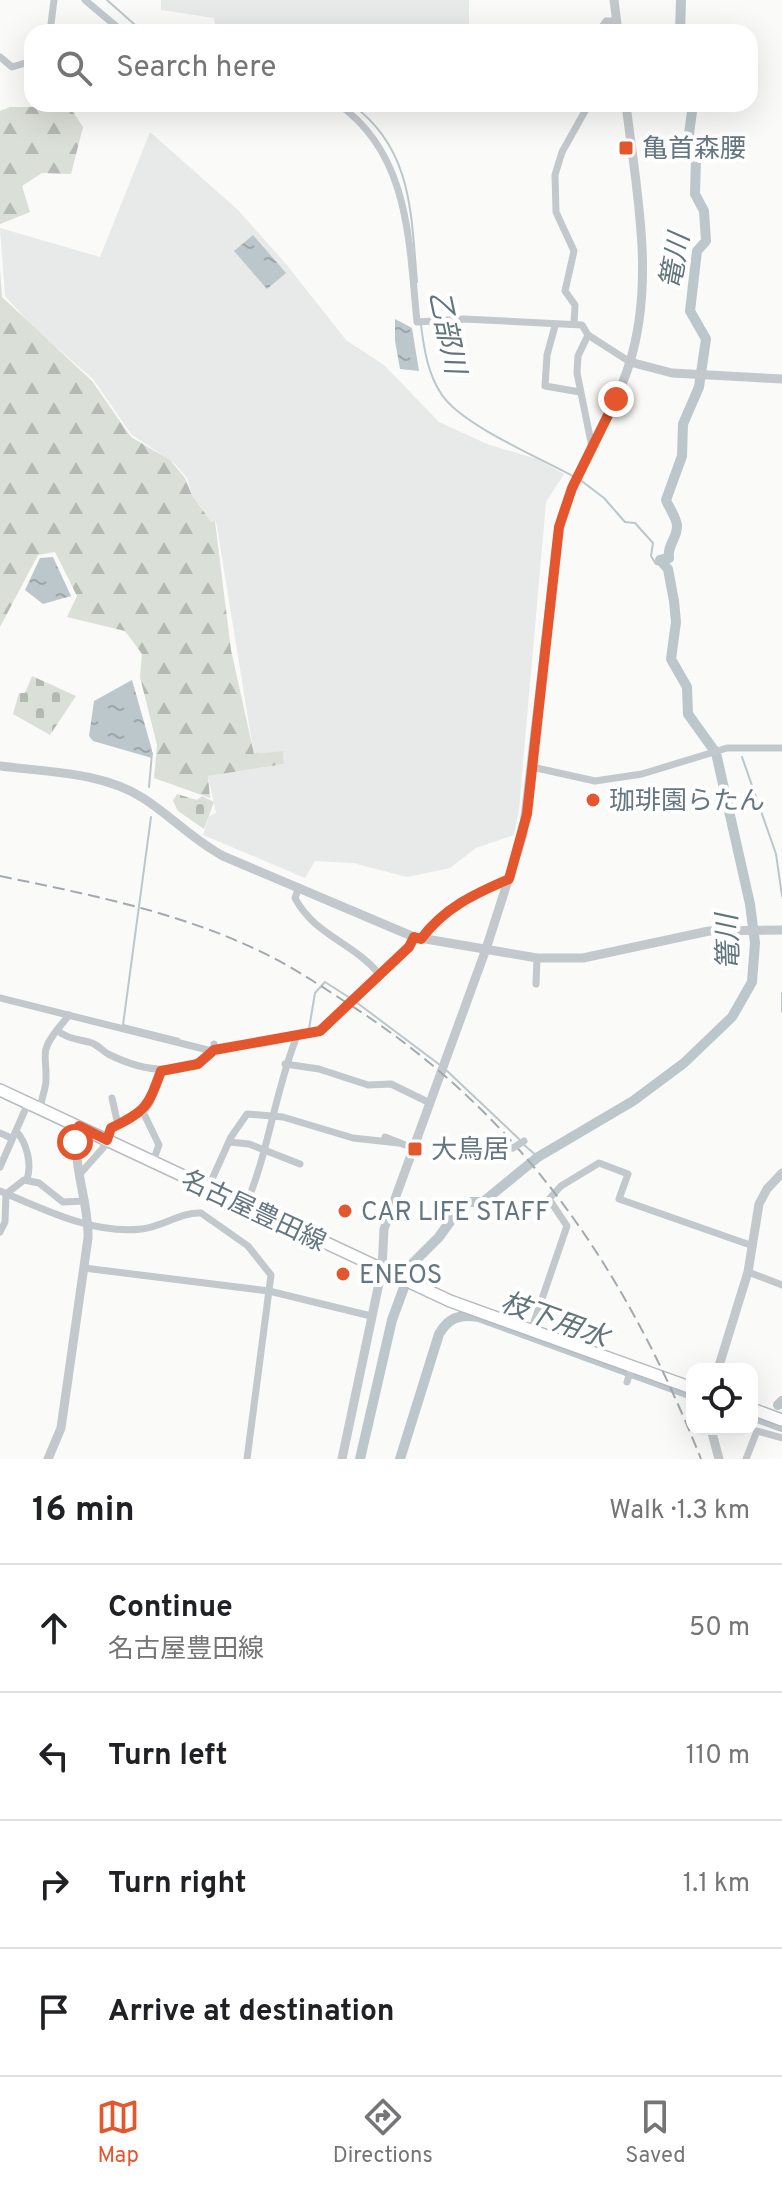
<!DOCTYPE html>
<html lang="en">
<head>
<meta charset="utf-8">
<style>
  body { margin:0; font-family:Overpass,"Noto Sans JP",sans-serif; background:#f2f2f2; color:#202124 }
  .controls { position:absolute; right:24px; bottom:24px; display:grid; overflow:hidden; border-radius:16px; box-shadow:0 8px 32px #0002 }
  .controls button { width:72px; height:72px; display:grid; place-items:center; padding:0; border:0; border-bottom:2px solid #e0e0e0; background:#fff; color:#202124; font:40px sans-serif }
  .stop { position:absolute; width:24px; height:24px; margin:-18px; border:6px solid #e4572e; border-radius:50%; background:#fff }
  .stop.end { background:#e4572e; border-color:#fff; box-shadow:0 2px 8px #0008 }
  .list { margin:0; padding:0; list-style:none }
  h2 { display:flex; justify-content:space-between; align-items:center; height:104px; margin:0; padding:0 32px; font-size:34px }
  h2 small { font-size:26px; font-weight:400; color:#757577 }
  .list li { display:grid; grid-template-columns:52px 1fr auto; gap:24px; align-items:center; box-sizing:border-box; height:128px; padding:0 32px; border-top:2px solid #e0e0e0 }
  .list b { display:block; font-size:30px; white-space:nowrap }
  .list p { margin:0; font-size:26px; white-space:nowrap; color:#757577 }
  .list em { font-size:26px; font-style:normal; color:#757577 }
  .icon { flex:none; width:44px; height:44px; fill:none; stroke:currentColor; stroke-width:2; stroke-linecap:round; stroke-linejoin:round }
  .map { position:relative; flex:none; width:782px; height:1459px; overflow:hidden }
  .search { position:absolute; background:#fff; box-shadow:0 8px 32px #0002; left:24px; right:24px; top:24px; height:88px; display:flex; align-items:center; gap:20px; box-sizing:border-box; padding:0 28px; border-radius:24px; color:#757577; font-size:30px }
  .sheet { height:616px; background:#fff }
  nav { display:flex; justify-content:space-around; align-items:center; box-sizing:border-box; height:112px; border-top:2px solid #e0e0e0; background:#fff; font-size:22px; color:#757577 }
  nav a { display:grid; justify-items:center; gap:4px }
  nav .on { color:#e4572e }
  .map>svg:first-child { display:block }
</style>
</head>
<body>
<div class="map">
<svg width="782" height="1459" viewBox="0 0 782 1459">
  <defs>
    <pattern id="forest-firs" width="22" height="20" patternUnits="userSpaceOnUse" patternTransform="scale(2)"><rect width="22" height="20" fill="#dadfd7"/><path d="M5 1l3.5 6h-7zM16 11l3.5 6h-7z" fill="#b4b9b4"/></pattern>
    <pattern id="cemetery-stones" width="16" height="16" patternUnits="userSpaceOnUse" patternTransform="scale(2)"><rect width="16" height="16" fill="#dadfd7"/><path d="M2 7V4a2 2 0 0 1 4 0v3zM10 15v-3a2 2 0 0 1 4 0v3z" fill="#b4b9b4"/></pattern>
    <pattern id="water-ripples" width="26" height="14" patternUnits="userSpaceOnUse" patternTransform="scale(2)"><rect width="26" height="14" fill="#bbc7cb"/><path d="M2 4q2-2 4 0t4 0M15 11q2-2 4 0t4 0" fill="none" stroke="#9ca6aa"/></pattern>
  </defs>
  <rect width="100%" height="100%" fill="#fafaf8"/>
  <g fill="#e8e9e9">
    <path d="M161,0H469V32H216L214,18L161,10Z"/>
    <path d="M150,132L238,210L286,264L346,340L384,365L439,422L487,444L537,459L564,474L546,502L519,809L514,835L476,848L450,868L407,877L353,863L315,861L305,878L203,835L209,816L216,813L208,776L284,764L283,751L254,755L216,521L211,522L191,492L187,478L175,464L131,434L93,379L34,328L5,296L0,228L100,257Z"/>
  </g>
  <g fill="url(#forest-firs)">
    <path d="M10,107H70L83,127L71,174L42,173L22,186L30,212L0,224V111Z"/>
    <path d="M0,269L2,297L92,381L131,437L170,460L185,478L191,493L211,522L215,521L231,650L254,754L283,751L284,764L208,776L210,798L154,778L157,745L140,677L142,654L125,631L67,617L77,596L55,552L38,555L0,627Z"/>
  </g>
  <g fill="url(#cemetery-stones)">
    <path d="M32,676L76,696L50,735L13,714L19,693H25Z"/>
    <path d="M177,794L197,800L202,796L214,802L204,829L178,811L173,801Z"/>
  </g>
  <g fill="url(#water-ripples)">
    <path d="M253,235L286,273L267,289L234,251Z"/>
    <path d="M395,319L412,328L419,371L400,369L395,341Z"/>
    <path d="M53,557L71,596L43,604L25,590L40,558Z"/>
    <path d="M132,680L152,750V758L93,741L89,736L94,701Z"/>
  </g>
  <g fill="none" stroke-linecap="round" stroke-linejoin="round">
    <g stroke="#bbc7cb" stroke-width="2">
      <path d="M107,0L143,32"/>
      <path d="M351,104C413,148 411,215 417,282"/>
      <path d="M421,325C424,349 428,375 442,395C462,425 540,458 573,476"/>
      <path d="M579,479L604,498L625,522L635,523L653,543L651,556L656,564L662,565"/>
      <path d="M742,757L776,854L782,896"/>
      <path d="M149,787L152,753"/>
      <path d="M151,817L123,1025L179,1039"/>
      <path d="M782,993V1012"/>
      <path d="M356,1002L440,1065"/>
      <path d="M309,1029L315,993L325,982L350,998"/>
      <path d="M232,1044L296,1032"/>
      <path d="M445,1069L519,1139"/>
      <path d="M523,1144L538,1157"/>
    </g>
    <g stroke="#bbc7cb" stroke-width="10">
      <path d="M680,32L681,0"/>
      <path d="M778,1405L782,1401"/>
      <path d="M752,1416L782,1427"/>
      <path d="M360,1459L392,1320L413,1263L439,1237L464,1202H483L538,1157L633,1101L684,1063L732,1017L752,982L755,943L750,904L716,753L688,714L687,687L671,659L676,622L674,601L668,569L660,560L669,558C667,545 677,539 677,526C677,518 669,508 666,500L682,456L683,424L699,387L706,339L690,311L697,251L706,241L704,211L695,194L696,158L689,134L693,104"/>
      <path d="M400,1459L439,1334C449,1317 460,1314 479,1317L692,1395"/>
    </g>
    <g stroke="#b5babe" stroke-width="14">
      <g id="primary">
        <path d="M0,1090L450,1301L692,1388"/>
        <path d="M752,1409L782,1420"/>
      </g>
    </g>
    <g stroke="#c3c8cc" stroke-width="7">
      <path d="M85,0L123,32"/>
      <path d="M50,32L54,0"/>
      <path d="M599,32L606,21H616"/>
      <path d="M0,57L12,67L32,61"/>
      <path d="M338,104C410,154 409,243 417,322L464,319L582,325L588,335L630,362"/>
      <path d="M574,323L575,305L565,291L574,251L556,212L555,175L562,152L589,104"/>
      <path d="M555,326L547,355L545,386L580,392"/>
      <path d="M588,335L578,356L577,373L592,447"/>
      <path d="M532,767L595,781L642,774L727,748H782"/>
      <path d="M299,887L295,898C314,935 354,943 379,974"/>
      <path d="M421,939C444,908 474,894 509,879"/>
      <path d="M536,984L537,958"/>
      <path d="M0,998L208,1050L222,1049L320,1031L409,947L414,937"/>
      <path d="M69,1015L57,1030C68,1040 80,1039 92,1043C99,1046 103,1051 108,1054C144,1072 183,1078 214,1050V1044"/>
      <path d="M285,1064L319,1069L368,1085L391,1084L430,1103"/>
      <path d="M112,1098L118,1125"/>
      <path d="M41,1107C41,1098 46,1089 46,1080C47,1055 39,1053 57,1030"/>
      <path d="M143,1112L150,1103L161,1071"/>
      <path d="M16,1131C27,1143 32,1164 27,1179"/>
      <path d="M0,1133L11,1138"/>
      <path d="M385,1137L413,1148"/>
      <path d="M229,1142L249,1144L300,1164"/>
      <path d="M0,1167L29,1101"/>
      <path d="M79,1175L103,1148L111,1128L143,1112L159,1145L152,1164"/>
      <path d="M208,1188L231,1137L247,1114L283,1117L353,1138L399,1143"/>
      <path d="M0,1191C43,1209 94,1235 142,1229C162,1227 181,1212 201,1213L248,1246L271,1275L247,1459"/>
      <path d="M246,1205C269,1150 275,1091 297,1036"/>
      <path d="M0,1232L5,1222L6,1194L24,1180L39,1183L63,1202L85,1201"/>
      <path d="M84,1268L269,1291L371,1316"/>
      <path d="M748,1272L782,1285"/>
      <path d="M532,1328L567,1226L549,1199L561,1186L599,1163L628,1174L619,1199L753,1246"/>
      <path d="M627,1382L632,1367"/>
      <path d="M746,1459L757,1431L782,1438"/>
    </g>
    <g stroke="#c3c8cc" stroke-width="9">
      <path d="M614,0L618,32"/>
      <path d="M630,362L672,373L782,379"/>
      <path d="M0,766C47,772 102,772 143,798C171,816 193,840 223,856L414,937L537,958H583L709,931L782,930"/>
      <path d="M718,1369L748,1272L759,1204L767,1189L782,1173"/>
      <path d="M711,1429L719,1459"/>
      <path d="M48,1459L61,1428L88,1238C89,1199 70,1164 79,1126"/>
      <path d="M342,1459L382,1269L384,1229L486,949L523,834L559,527C575,469 611,421 629,365C656,281 636,189 626,104"/>
    </g>
    <use href="#primary" stroke="#fff" stroke-width="11"/>
    <path stroke="#a2aab0" stroke-width="2" stroke-dasharray="12 6" stroke-linecap="butt" d="M0,876C86,894 175,911 255,949C286,963 315,982 344,1001C520,1112 625,1268 701,1459"/>
    <path stroke="#c3c8cc" stroke-width="7" d="M513,1148L524,1141"/>
  </g>
  <g fill="none" stroke-linecap="round" stroke-linejoin="round">
    <path stroke="#e4572e" stroke-width="10" d="M75,1142L79,1126L107,1140L111,1128C146,1111 148,1107 161,1071L198,1064L214,1050L320,1031L409,947L414,937L421,939C444,908 474,894 509,879L527,814L559,527L572,488L616,399"/>
  </g>
  <g fill="#e4572e" stroke="#fff" stroke-width="3">
    <rect x="618" y="140" width="16" height="16" rx="4"/>
    <circle cx="593" cy="800" r="8"/>
    <rect x="407" y="1141" width="16" height="16" rx="4"/>
    <circle cx="345" cy="1211" r="8"/>
    <circle cx="343" cy="1274" r="8"/>
  </g>
  <g text-anchor="middle" stroke-width="8" stroke-linejoin="round" paint-order="stroke">
    <g font-size="26" fill="#657683" stroke="#fff" text-anchor="start">
      <text x="642" y="157">亀首森腰</text>
      <text x="609" y="809">珈琲園らたん</text>
      <text x="431" y="1158">大鳥居</text>
      <text x="361" y="1220">CAR LIFE STAFF</text>
      <text x="359" y="1283">ENEOS</text>
    </g>
    <g font-size="26" fill="#657683" stroke="#fff">
      <text transform="translate(254 1210) rotate(25)" y="9">名古屋豊田線</text>
    </g>
    <g font-size="28" font-style="italic" fill="#60757c" stroke="#fff">
      <text transform="translate(674 261) rotate(-80)" y="10">篭川</text>
      <text transform="translate(448 332) rotate(78)" y="10">乙部川</text>
      <text transform="translate(727 942) rotate(-92)" y="10">篭川</text>
      <text transform="translate(555 1319) rotate(20)" y="10">枝下用水</text>
    </g>
  </g>
</svg>
<div class="controls">
<button><svg class="icon" aria-label="locate" viewBox="0 0 24 24"><circle cx="12" cy="12" r="6"/><path d="M12 2v4M12 18v4M2 12h4M18 12h4"/></svg></button>
</div>
<div class="stop" style="left:75px;top:1142px"></div>
<div class="stop end" style="left:616px;top:399px"></div>
<div class="search"><svg class="icon" aria-label="search" viewBox="0 0 24 24"><circle cx="10" cy="10" r="6"/><path d="M15 15l6 6"/></svg>Search here</div>
</div>
<section class="sheet">
<h2>16 min<small>Walk · 1.3 km</small></h2>
<ul class="list">
<li><svg class="icon" aria-label="ahead" viewBox="0 0 24 24"><path d="M12 20V5M6 11l6-6 6 6"/></svg><div><b>Continue</b><p>名古屋豊田線</p></div><em>50 m</em></li>
<li><svg class="icon" aria-label="left" viewBox="0 0 24 24"><path d="M17 20v-9H6M10 6l-5 5 5 5"/></svg><div><b>Turn left</b></div><em>110 m</em></li>
<li><svg class="icon" aria-label="right" viewBox="0 0 24 24"><path d="M7 20v-9h11M14 6l5 5-5 5"/></svg><div><b>Turn right</b></div><em>1.1 km</em></li>
<li><svg class="icon" aria-label="arrive" viewBox="0 0 24 24"><path d="M6 21V4h12l-3 4 3 4H6"/></svg><div><b>Arrive at destination</b></div></li>
</ul>
</section>
<nav>
<a class="on"><svg class="icon" aria-label="map" viewBox="0 0 24 24"><path d="M3 6l6-2 6 2 6-2v14l-6 2-6-2-6 2zM9 4v14M15 6v14"/></svg>Map</a>
<a><svg class="icon" aria-label="directions" viewBox="0 0 24 24"><path d="M12 3l9 9-9 9-9-9zM9 14v-3h6M13 9l2 2-2 2"/></svg>Directions</a>
<a><svg class="icon" aria-label="saved" viewBox="0 0 24 24"><path d="M7 4h10v16l-5-4-5 4z"/></svg>Saved</a>
</nav>
</body>
</html>
